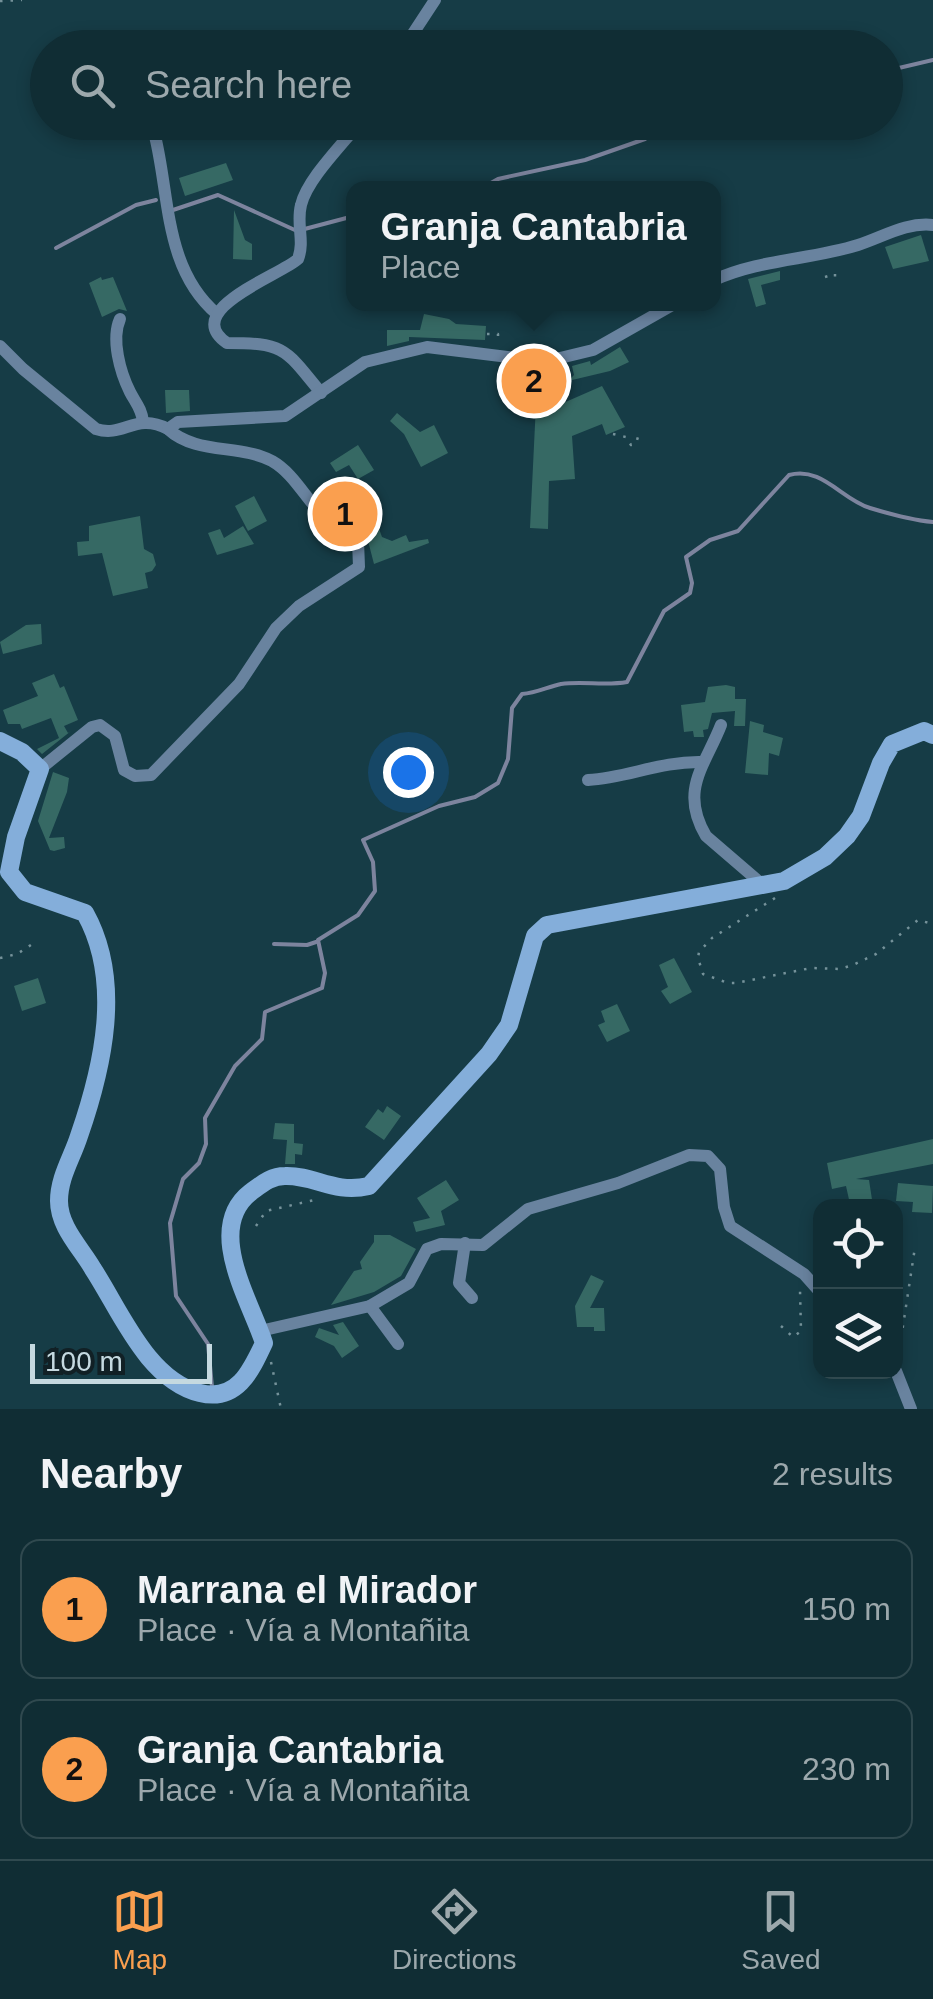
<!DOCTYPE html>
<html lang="en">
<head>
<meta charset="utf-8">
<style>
  body { margin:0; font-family:Arial,sans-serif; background:#1e3940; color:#f1f3f6 }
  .controls { position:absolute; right:30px; bottom:30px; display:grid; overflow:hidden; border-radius:20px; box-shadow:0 5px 15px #0003 }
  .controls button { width:90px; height:90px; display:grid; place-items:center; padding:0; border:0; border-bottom:2px solid #30494f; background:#102d34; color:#f1f3f6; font:50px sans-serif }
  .scale { position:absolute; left:30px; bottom:25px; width:182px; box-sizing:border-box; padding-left:10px; border:5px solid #c5d9e0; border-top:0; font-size:28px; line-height:35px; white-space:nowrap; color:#c5d9e0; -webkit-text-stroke:8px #112025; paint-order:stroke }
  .you { position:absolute; left:408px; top:772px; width:35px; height:35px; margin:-25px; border:8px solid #fff; border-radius:50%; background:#1a73e8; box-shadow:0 0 0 15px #1a73e833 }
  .badge { display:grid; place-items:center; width:65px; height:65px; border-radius:50%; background:#fa9f4f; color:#111; font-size:32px; font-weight:700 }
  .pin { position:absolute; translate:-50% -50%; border:5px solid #fff; box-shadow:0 2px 10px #0006 }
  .popup { position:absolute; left:346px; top:181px; width:375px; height:130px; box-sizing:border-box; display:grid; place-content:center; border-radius:20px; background:#102d34; filter:drop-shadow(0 2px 8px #0005); font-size:32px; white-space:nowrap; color:#9ca8ac }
  .popup b { font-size:38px; color:#f1f3f6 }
  .popup::after { content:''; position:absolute; left:50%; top:100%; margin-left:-20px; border:20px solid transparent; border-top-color:#102d34 }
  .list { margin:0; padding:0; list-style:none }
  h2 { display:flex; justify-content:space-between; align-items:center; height:130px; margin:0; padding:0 40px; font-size:42px }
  h2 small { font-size:32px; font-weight:400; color:#9ca8ac }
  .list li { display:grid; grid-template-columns:65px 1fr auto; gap:30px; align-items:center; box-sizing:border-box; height:140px; margin:0 20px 20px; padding:0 20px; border:2px solid #30494f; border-radius:20px }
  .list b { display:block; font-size:38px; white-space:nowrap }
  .list p { margin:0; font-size:32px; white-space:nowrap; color:#9ca8ac }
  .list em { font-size:32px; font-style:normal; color:#9ca8ac }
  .icon { flex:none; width:55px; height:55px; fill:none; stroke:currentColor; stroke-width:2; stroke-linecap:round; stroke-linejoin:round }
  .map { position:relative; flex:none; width:933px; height:1409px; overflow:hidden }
  .search { position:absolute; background:#102d34; box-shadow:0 5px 15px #0003; left:30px; right:30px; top:30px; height:110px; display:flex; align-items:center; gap:25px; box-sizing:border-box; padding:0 35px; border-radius:55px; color:#9ca8ac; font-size:38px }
  .sheet { height:450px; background:#102d34 }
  nav { display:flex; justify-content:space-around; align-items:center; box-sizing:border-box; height:140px; border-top:2px solid #30494f; background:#102d34; font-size:28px; color:#9ca8ac }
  nav a { display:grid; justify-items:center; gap:5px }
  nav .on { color:#fa9f4f }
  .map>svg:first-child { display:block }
</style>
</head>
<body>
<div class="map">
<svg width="933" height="1409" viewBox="0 0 933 1409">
  <rect width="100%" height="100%" fill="#163c46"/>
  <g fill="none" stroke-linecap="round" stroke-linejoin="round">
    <g stroke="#7d849e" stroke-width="4">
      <path d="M886,71L933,60"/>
      <path d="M482,188L498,179L585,160L645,139L662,122"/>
      <path d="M173,210L218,195L297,231L354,216"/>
      <path d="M56,248L136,205L156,200"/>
      <path d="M274,944L307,945L316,942"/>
      <path d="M212,1387L208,1344L176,1296L170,1223L183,1179L199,1163L206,1144L205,1118L235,1066L262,1039L265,1012L322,988L325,973L318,940L358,915L375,891L373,862L363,840L439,806L475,797L498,783L508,759L512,708L522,694C537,693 547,687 561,684C583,681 606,686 627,682L664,611L690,593L692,583L686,557L710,540L738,531L789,475C822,466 841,499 870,508C890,514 911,520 933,522"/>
    </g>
  </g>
  <g fill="#366964">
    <path d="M226,163L233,180L185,196L179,178Z"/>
    <path d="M234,210L245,240L252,244V260L233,259Z"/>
    <path d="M921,235L929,261L893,269L885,247Z"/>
    <path d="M780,271V280L761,285L766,304L756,307L748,279Z"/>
    <path d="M101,277L102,280L113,277L127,311L119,309L102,317L89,283Z"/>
    <path d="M424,314L449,319L456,324L486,326L485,340L409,337V341L387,346V330H420Z"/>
    <path d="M620,347L629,362L610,371L568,381L574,375L572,366L590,361L591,365Z"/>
    <path d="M602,386L625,427L606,435L602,424L572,436L575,479L549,481L548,529L530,528L536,404H561Z"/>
    <path d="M165,390H189L190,411L166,413Z"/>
    <path d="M397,413L420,432L434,425L448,453L421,467L404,434L390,421Z"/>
    <path d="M358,445L374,470L358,479L349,465L336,472L330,463Z"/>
    <path d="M254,496L267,521L248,531L235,506Z"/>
    <path d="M140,516L144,549L153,554L156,565L152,571L145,573L148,588L113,596L102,553L78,556L77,542L89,541V526Z"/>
    <path d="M377,523L382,537L392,541L406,535L409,542L428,539L429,543L374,564L367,537L359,529Z"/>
    <path d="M243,526L254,544L217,555L208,533L220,529L224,538Z"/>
    <path d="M41,624L42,644L3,654L0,642L26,625Z"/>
    <path d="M54,674L60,688L64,686L78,720L64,726L68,733L71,731L42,754L37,749L59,738L51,718L22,729L20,724H8L3,710L38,696L32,683Z"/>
    <path d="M726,685L735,687V699H746L745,726H734L735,711L712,713L708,729L703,730L704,737H694L693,731L684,732L681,705L705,702L708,687Z"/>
    <path d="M750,721L764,725L763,732L783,738L779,756L769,753L768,775L745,773Z"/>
    <path d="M53,772L69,778L67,792L49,838L64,837L65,848L54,851L50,850L38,821Z"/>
    <path d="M674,958L692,992L670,1004L661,991L668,987L659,965Z"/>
    <path d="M38,978L46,1003L22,1011L14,986Z"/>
    <path d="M617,1004L630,1031L607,1042L598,1025L605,1022L601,1011Z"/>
    <path d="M387,1106L401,1116L384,1140L365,1127L378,1109L383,1113Z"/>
    <path d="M275,1123L294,1124V1143L303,1144L302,1155L295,1154V1164H285L287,1140L273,1139Z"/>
    <path d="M933,1139V1164L856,1179L869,1180L873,1206L850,1204L846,1186L832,1189L827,1163Z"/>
    <path d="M446,1180L459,1200L441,1211L445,1225L416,1232L413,1222L430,1218L417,1198Z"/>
    <path d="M898,1183L933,1186L932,1213L912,1212L913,1202L896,1201Z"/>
    <path d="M374,1235H390L416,1249L401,1276L374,1292L331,1305L354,1271L362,1269L360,1262L374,1242Z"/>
    <path d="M591,1275L604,1281L590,1308H604L605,1331H594V1327H577L575,1306Z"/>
    <path d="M343,1322L359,1346L342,1358L334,1346L315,1337L319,1328L339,1335L333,1325Z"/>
  </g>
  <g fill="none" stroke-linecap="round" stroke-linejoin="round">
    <g stroke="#75929a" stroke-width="2.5" stroke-dasharray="2.5 8" stroke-linecap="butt">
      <path d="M0,1L22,0"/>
      <path d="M825,277L835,274V280"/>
      <path d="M487,334H498V341"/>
      <path d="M613,434L626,437L631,445L636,443L639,434"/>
      <path d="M775,898L712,938L699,952L698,958L703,974L728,983H736L811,968L840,969L853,965L876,954L918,920L933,924"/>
      <path d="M0,958L17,954L34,943"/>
      <path d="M256,1226L266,1211L319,1199"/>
      <path d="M781,1326L793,1337L801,1331L800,1290"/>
      <path d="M898,1359L915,1247"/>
      <path d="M271,1362L281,1409"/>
    </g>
    <g stroke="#69839f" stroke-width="12">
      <path d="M408,48L412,35L435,0"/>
      <path d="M155,136C170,197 164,269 217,314"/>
      <path d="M714,280C760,259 810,260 858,245C883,237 906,222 933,225"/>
      <path d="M120,319C111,339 120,372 130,392C135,402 142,409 143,422"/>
      <path d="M0,346L23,369L96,429C124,438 135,412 168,429"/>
      <path d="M321,393C285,348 284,343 227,343C179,310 281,275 298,259C305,241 296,224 301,205C307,179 343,144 360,122"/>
      <path d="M721,725C705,766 679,790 706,836L763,885"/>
      <path d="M40,769L92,727L100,725L115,736L124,770L135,776L151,775L239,684L276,628L299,606L359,567L358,541C345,532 331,524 320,512C304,496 293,473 272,461C240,444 196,455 168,429L178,422L285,416L365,362L427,347L533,360L560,358L593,350L674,304"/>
      <path d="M588,780C627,778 660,761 702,762"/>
      <path d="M465,1243L459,1283L472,1298"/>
      <path d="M370,1306L398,1344"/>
      <path d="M260,1331L370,1306L409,1283L427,1249L441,1244L483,1245L528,1209L618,1183L689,1155L708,1156L720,1169L724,1207L730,1226L804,1274L820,1292"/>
      <path d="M896,1371L911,1409"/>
    </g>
    <path stroke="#84aeda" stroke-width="18" d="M0,741L22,752L40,769L16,837L9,872L25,892L85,913C123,981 103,1067 79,1136C72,1158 59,1177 59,1201C59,1227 81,1248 93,1269C120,1310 147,1380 200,1393C237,1402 251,1371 264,1343C250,1300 204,1228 251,1192C262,1184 271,1176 285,1176C315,1175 333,1194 369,1186L489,1054L509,1025L535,936L547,925L784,881L825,857L847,836L861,816L881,763L892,744L924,731L933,735"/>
  </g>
</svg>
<div class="controls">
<button><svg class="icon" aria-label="locate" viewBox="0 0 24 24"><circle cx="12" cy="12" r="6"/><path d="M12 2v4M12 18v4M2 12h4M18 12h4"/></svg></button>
<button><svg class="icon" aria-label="layers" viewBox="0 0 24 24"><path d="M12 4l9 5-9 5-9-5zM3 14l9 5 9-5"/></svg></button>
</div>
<div class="scale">100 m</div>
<div class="you"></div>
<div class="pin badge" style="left:345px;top:514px">1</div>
<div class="pin badge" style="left:534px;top:381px">2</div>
<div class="popup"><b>Granja Cantabria</b>Place</div>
<div class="search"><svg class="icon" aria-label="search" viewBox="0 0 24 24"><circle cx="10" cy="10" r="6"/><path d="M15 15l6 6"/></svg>Search here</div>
</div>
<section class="sheet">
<h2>Nearby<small>2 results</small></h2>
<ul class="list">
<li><span class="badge">1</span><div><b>Marrana el Mirador</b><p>Place · Vía a Montañita</p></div><em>150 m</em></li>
<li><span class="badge">2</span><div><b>Granja Cantabria</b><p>Place · Vía a Montañita</p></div><em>230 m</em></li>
</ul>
</section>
<nav>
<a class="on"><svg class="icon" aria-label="map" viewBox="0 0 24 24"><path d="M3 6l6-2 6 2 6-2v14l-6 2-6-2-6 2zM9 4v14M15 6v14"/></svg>Map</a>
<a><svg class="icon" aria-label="directions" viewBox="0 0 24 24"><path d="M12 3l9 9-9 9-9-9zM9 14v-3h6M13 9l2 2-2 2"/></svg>Directions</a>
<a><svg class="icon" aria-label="saved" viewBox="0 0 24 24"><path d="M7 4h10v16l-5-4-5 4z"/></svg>Saved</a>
</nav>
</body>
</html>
